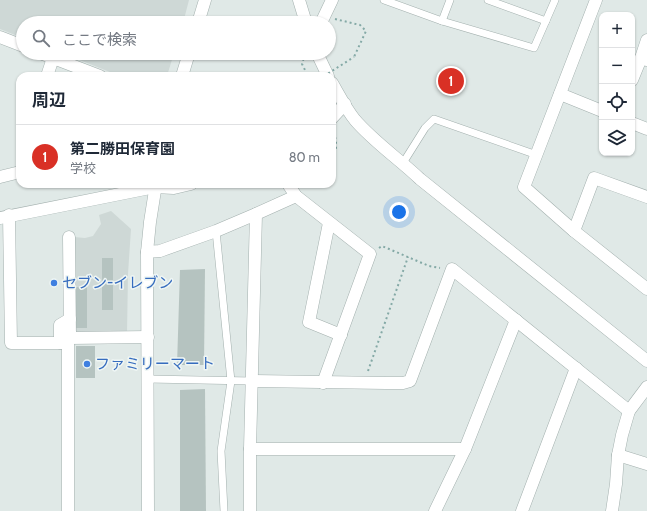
<!DOCTYPE html>
<html lang="ja">
<head>
<meta charset="utf-8">
<style>
  body { margin:0; font-family:Cabin,"Noto Sans JP",sans-serif; background:#f6f6f7; color:#1f2937 }
  .controls { position:absolute; right:12px; top:12px; display:grid; overflow:hidden; border-radius:8px; box-shadow:0 1px 3px #0004 }
  .controls button { width:36px; height:36px; display:grid; place-items:center; padding:0; border:0; border-bottom:1px solid #e0e1e3; background:#fff; color:#1f2937; font:20px sans-serif }
  .you { position:absolute; left:399px; top:212px; width:14px; height:14px; margin:-10px; border:3px solid #fff; border-radius:50%; background:#1a73e8; box-shadow:0 0 0 6px #1a73e833 }
  .badge { display:grid; place-items:center; width:26px; height:26px; border-radius:50%; background:#d93025; color:#fff; font-size:13px; font-weight:700 }
  .pin { position:absolute; translate:-50% -50%; border:2px solid #fff; box-shadow:0 1px 4px #0006 }
  .list { margin:0; padding:0; list-style:none }
  h2 { display:flex; justify-content:space-between; align-items:center; height:52px; margin:0; padding:0 16px; font-size:17px }
  h2 small { font-size:13px; font-weight:400; color:#747a83 }
  .list li { display:grid; grid-template-columns:26px 1fr auto; gap:12px; align-items:center; box-sizing:border-box; height:64px; padding:0 16px; border-top:1px solid #e0e1e3 }
  .list b { display:block; font-size:15px; white-space:nowrap }
  .list p { margin:0; font-size:13px; white-space:nowrap; color:#747a83 }
  .list em { font-size:13px; font-style:normal; color:#747a83 }
  .icon { flex:none; width:22px; height:22px; fill:none; stroke:currentColor; stroke-width:2; stroke-linecap:round; stroke-linejoin:round }
  .map { position:relative; flex:none; width:647px; height:511px; overflow:hidden }
  .search { position:absolute; background:#fff; box-shadow:0 1px 3px #0004; left:16px; top:16px; width:320px; height:44px; display:flex; align-items:center; gap:10px; box-sizing:border-box; padding:0 14px; border-radius:22px; color:#747a83; font-size:15px }
  .panel { position:absolute; background:#fff; box-shadow:0 1px 3px #0004; left:16px; top:72px; width:320px; height:116px; border-radius:12px }
  .map>svg:first-child { display:block }
</style>
</head>
<body>
<div class="map">
<svg width="647" height="511" viewBox="0 0 647 511">
  <rect width="100%" height="100%" fill="#e0e9e7"/>
  <g fill="#ced8d6">
    <path d="M0,0H189L183,23H23V38L0,29Z"/>
    <path d="M62,53H174L167,76H120Z"/>
    <path d="M111,211L131,229L128,274L127,333L76,335L74,237L85,238L93,236L101,224L99,215Z"/>
  </g>
  <g fill="#b5c3c0">
    <rect x="102" y="258" width="11" height="52"/>
    <path d="M205,269L204,365H177L180,270Z"/>
    <rect x="74" y="287" width="13" height="41"/>
    <rect x="76" y="346" width="19" height="32"/>
    <path d="M205,389L206,511H180V390Z"/>
  </g>
  <g fill="none" stroke-linecap="round" stroke-linejoin="round">
    <g stroke="#a3b0ae" stroke-width="8">
      <g id="service">
        <path d="M384,0L442,21L534,48L555,0"/>
        <path d="M488,0L546,21"/>
        <path d="M442,21L450,0"/>
        <path d="M403,163L425,128L434,119L537,155"/>
        <path d="M216,231L231,381L221,451L224,511"/>
        <path d="M148,379L252,381"/>
      </g>
    </g>
    <g stroke="#a3b0ae" stroke-width="13">
      <g id="minor">
        <path d="M596,0L524,187L574,231L647,289"/>
        <path d="M321,23L332,0"/>
        <path d="M0,37L23,46"/>
        <path d="M647,40L641,58L647,60"/>
        <path d="M40,53L100,76"/>
        <path d="M47,76L53,58"/>
        <path d="M632,80L641,58"/>
        <path d="M560,94L602,111"/>
        <path d="M632,123L647,129"/>
        <path d="M0,177L20,172"/>
        <path d="M288,184L296,196L370,254L323,383"/>
        <path d="M9,215L11,343H68V511"/>
        <path d="M329,223L309,322L341,335"/>
        <path d="M574,231L594,178L647,197"/>
        <path d="M69,237L70,338L148,337"/>
        <path d="M147,252L160,251L216,231L256,214L296,196"/>
        <path d="M60,343V325L70,319"/>
        <path d="M252,381L386,383H403L410,381L452,269L629,411"/>
        <path d="M250,449H465"/>
        <path d="M618,455L647,464"/>
        <path d="M250,511V449L256,214"/>
        <path d="M435,511L465,449L516,320"/>
        <path d="M522,511L576,368"/>
        <path d="M612,511L616,484L618,455L622,435L629,411L647,387"/>
      </g>
    </g>
    <g stroke="#a3b0ae" stroke-width="13">
      <g id="tertiary">
        <path d="M299,0L306,23"/>
        <path d="M198,23L205,0"/>
        <path d="M317,53L328,76"/>
        <path d="M182,76L189,53"/>
        <path d="M332,83C339,95 346,109 355,120C374,142 399,159 420,179L647,361"/>
        <path d="M332,118L345,104"/>
        <path d="M0,218L155,187L174,188L191,184"/>
        <path d="M148,511L147,252L150,222L156,184"/>
      </g>
    </g>
    <g stroke="#84a9a6" stroke-width="2" stroke-dasharray="2 3" stroke-linecap="butt">
      <path d="M335,19L360,25L366,31L354,57"/>
      <path d="M305,54L302,64L308,76"/>
      <path d="M332,133L336,139V148L332,160"/>
      <path d="M379,248L382,246L429,266L440,268"/>
      <path d="M368,371L408,257"/>
    </g>
    <use href="#service" stroke="#fff" stroke-width="7"/>
    <use href="#minor" stroke="#fff" stroke-width="12"/>
    <use href="#tertiary" stroke="#fff" stroke-width="12"/>
    <path stroke="#84a9a6" stroke-width="2" stroke-dasharray="2 3" stroke-linecap="butt" d="M324,76L354,57"/>
  </g>
  <g fill="#3f7fe0" stroke="#eff6f4" stroke-width="1.5">
    <circle cx="54" cy="283" r="4"/>
    <circle cx="87" cy="364" r="4"/>
  </g>
  <g text-anchor="middle" stroke-width="3" stroke-linejoin="round" paint-order="stroke">
    <g font-size="15" fill="#366cbe" stroke="#eff6f4" text-anchor="start">
      <text x="62" y="288">セブン-イレブン</text>
      <text x="95" y="369">ファミリーマート</text>
    </g>
  </g>
</svg>
<div class="controls">
<button>+</button>
<button>−</button>
<button><svg class="icon" aria-label="locate" viewBox="0 0 24 24"><circle cx="12" cy="12" r="6"/><path d="M12 2v4M12 18v4M2 12h4M18 12h4"/></svg></button>
<button><svg class="icon" aria-label="layers" viewBox="0 0 24 24"><path d="M12 4l9 5-9 5-9-5zM3 14l9 5 9-5"/></svg></button>
</div>
<div class="you"></div>
<div class="pin badge" style="left:451px;top:81px">1</div>
<div class="search"><svg class="icon" aria-label="search" viewBox="0 0 24 24"><circle cx="10" cy="10" r="6"/><path d="M15 15l6 6"/></svg>ここで検索</div>
<section class="panel">
<h2>周辺<small></small></h2>
<ul class="list">
<li><span class="badge">1</span><div><b>第二勝田保育園</b><p>学校</p></div><em>80 m</em></li>
</ul>
</section>
</div>
</body>
</html>
